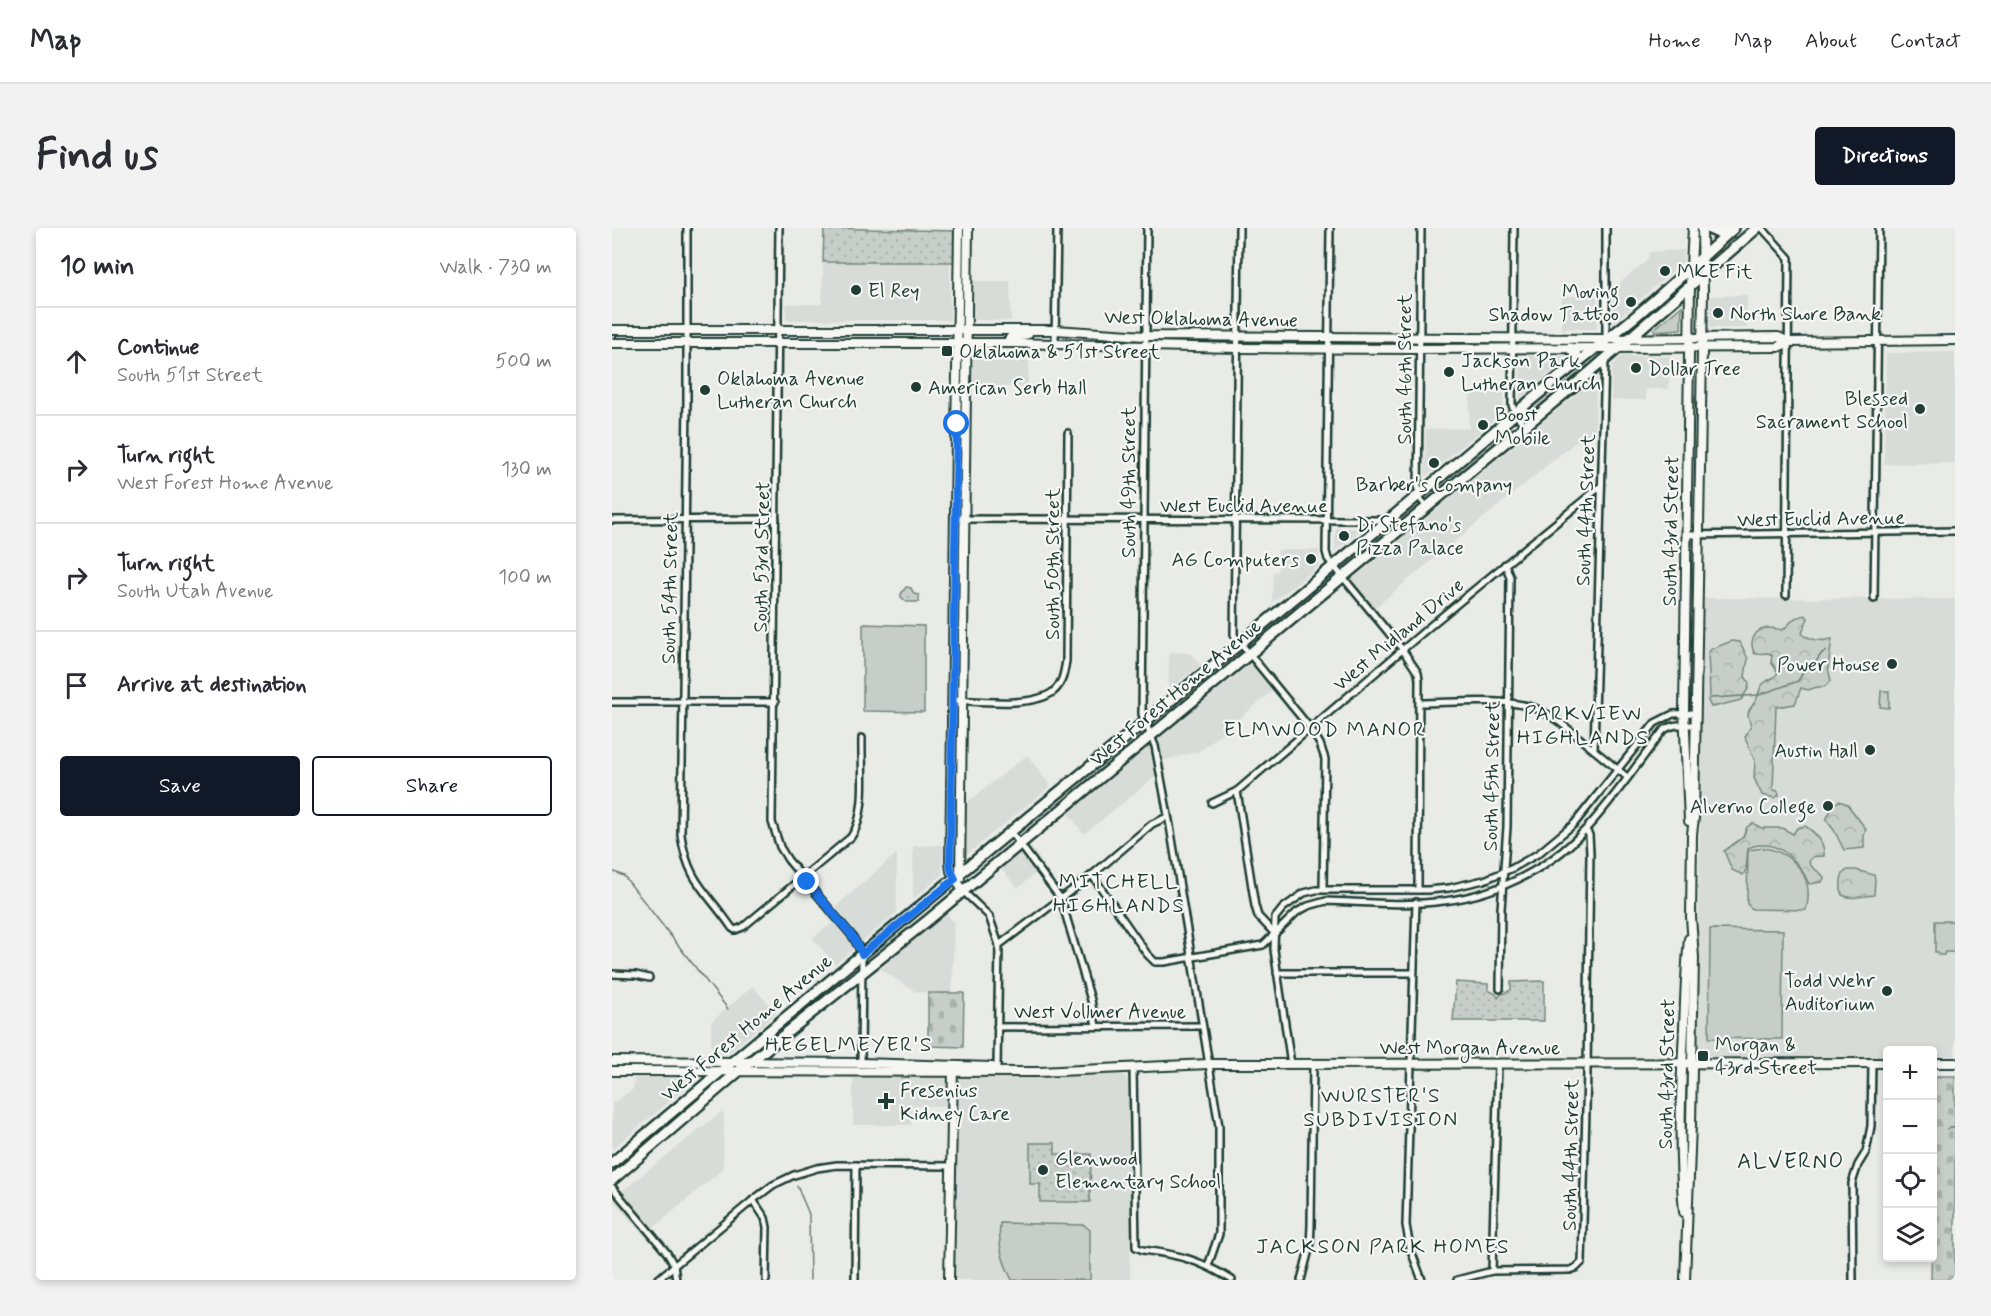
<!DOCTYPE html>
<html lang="en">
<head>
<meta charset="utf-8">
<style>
  body { margin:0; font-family:Mynerve,sans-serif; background:#f2f2f3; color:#2b2b33 }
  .controls { position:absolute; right:18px; bottom:18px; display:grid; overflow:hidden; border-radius:6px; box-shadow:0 3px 9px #0003 }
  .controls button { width:54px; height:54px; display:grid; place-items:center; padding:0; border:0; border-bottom:2px solid #e1e1e2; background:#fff; color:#2b2b33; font:30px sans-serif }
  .stop { position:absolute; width:18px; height:18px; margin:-14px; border:4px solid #1a73e8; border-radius:50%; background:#fff }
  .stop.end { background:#1a73e8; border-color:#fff; box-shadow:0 2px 6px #0008 }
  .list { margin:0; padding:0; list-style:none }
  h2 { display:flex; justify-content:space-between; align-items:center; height:78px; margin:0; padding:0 24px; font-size:26px }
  h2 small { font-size:20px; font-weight:400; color:#7c7c81 }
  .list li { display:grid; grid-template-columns:39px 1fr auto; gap:18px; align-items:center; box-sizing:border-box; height:108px; padding:0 24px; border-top:2px solid #e1e1e2 }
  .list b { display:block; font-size:22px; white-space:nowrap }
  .list p { margin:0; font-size:20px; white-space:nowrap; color:#7c7c81 }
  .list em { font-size:20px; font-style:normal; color:#7c7c81 }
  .actions { display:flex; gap:12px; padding:18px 24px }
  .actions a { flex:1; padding:14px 0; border:2px solid #111827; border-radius:6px; text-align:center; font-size:21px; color:#111827 }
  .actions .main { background:#111827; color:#fff }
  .icon { flex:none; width:33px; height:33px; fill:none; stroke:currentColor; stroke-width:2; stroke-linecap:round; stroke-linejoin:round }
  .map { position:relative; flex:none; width:1343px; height:1052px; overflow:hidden; border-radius:6px }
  header { display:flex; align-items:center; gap:36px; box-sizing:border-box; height:84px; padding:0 30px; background:#fff; border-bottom:2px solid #e1e1e2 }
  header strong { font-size:28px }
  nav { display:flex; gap:33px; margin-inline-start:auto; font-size:21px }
  .intro { display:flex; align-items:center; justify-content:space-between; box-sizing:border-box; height:144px; padding:0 36px }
  h1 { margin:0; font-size:42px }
  .button { padding:15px 27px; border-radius:6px; background:#111827; color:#fff; font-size:21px; font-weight:700 }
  main { display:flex; gap:36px; padding:0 36px }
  aside { flex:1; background:#fff; border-radius:6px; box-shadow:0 3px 9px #0003 }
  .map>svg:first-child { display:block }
</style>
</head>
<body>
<header>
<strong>Map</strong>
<nav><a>Home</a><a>Map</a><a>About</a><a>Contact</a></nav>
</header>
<div class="intro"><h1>Find us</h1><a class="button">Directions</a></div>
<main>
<aside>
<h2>10 min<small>Walk · 730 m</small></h2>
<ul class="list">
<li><svg class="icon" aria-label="ahead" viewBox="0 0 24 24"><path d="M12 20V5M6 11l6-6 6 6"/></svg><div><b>Continue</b><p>South 51st Street</p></div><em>500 m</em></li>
<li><svg class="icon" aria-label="right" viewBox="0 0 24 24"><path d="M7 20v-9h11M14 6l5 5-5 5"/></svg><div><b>Turn right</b><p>West Forest Home Avenue</p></div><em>130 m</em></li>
<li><svg class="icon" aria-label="right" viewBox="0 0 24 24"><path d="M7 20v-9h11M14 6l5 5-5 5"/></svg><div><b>Turn right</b><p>South Utah Avenue</p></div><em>100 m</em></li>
<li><svg class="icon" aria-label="arrive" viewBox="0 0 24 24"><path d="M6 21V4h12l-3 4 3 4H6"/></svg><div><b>Arrive at destination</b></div></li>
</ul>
<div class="actions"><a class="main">Save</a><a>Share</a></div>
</aside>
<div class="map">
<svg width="1343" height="1052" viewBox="0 0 1343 1052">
  <defs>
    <pattern id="forest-crowns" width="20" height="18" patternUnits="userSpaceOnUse" patternTransform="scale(1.5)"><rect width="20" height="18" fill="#c7cec9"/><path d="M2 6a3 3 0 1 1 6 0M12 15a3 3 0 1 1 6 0" fill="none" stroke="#aab2ad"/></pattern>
    <pattern id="cemetery-stones" width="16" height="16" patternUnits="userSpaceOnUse" patternTransform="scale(1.5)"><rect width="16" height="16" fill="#c7cec9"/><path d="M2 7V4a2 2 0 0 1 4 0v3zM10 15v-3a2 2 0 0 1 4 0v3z" fill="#aab2ad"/></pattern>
    <pattern id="park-dots" width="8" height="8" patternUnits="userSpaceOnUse" patternTransform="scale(1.5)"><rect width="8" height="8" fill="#c7cec9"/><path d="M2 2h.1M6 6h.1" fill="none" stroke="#aab2ad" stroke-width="1.8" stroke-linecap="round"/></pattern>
  </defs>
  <rect width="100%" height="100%" fill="#e9ebe7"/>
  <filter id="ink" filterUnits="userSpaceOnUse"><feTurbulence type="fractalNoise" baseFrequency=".0167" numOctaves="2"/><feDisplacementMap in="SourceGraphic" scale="12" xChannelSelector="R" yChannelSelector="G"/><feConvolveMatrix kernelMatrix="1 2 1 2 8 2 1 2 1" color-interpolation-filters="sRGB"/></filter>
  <g filter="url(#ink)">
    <g fill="#d8dcd8">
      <path d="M1072,22L1071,34L1001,95V60L1032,35L1037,28V24Z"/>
      <path d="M211,34H338V92H174V76H210Z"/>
      <path d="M362,53H398L399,93L361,92Z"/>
      <path d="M1135,67V100H1098V68Z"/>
      <rect x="950" y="68" width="35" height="33"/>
      <path d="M1343,124V235L1272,236L1274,127L1275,125Z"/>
      <path d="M361,125L417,127L416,159L361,158Z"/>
      <path d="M908,128H958L908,171Z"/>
      <path d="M1009,128H1058L1057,161H1034V172H999L1000,138Z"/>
      <path d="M984,150L983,208H971L761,381L742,358L739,352Z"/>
      <path d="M858,165H892L891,184L813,249L814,201L857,200Z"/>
      <path d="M723,300H751L723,323Z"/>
      <path d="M666,322H707V338L660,375L661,344L666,343Z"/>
      <path d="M1092,370L1343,371V828H1321L1320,822H1276L1275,829H1089L1085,827L1084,824Z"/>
      <path d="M557,424L579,425L588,437L556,463Z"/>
      <path d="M646,429L668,457L588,523L550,533L552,542L472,606L456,585Z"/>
      <path d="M415,527L439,558L354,627L352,577Z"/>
      <path d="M331,617L330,647L301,671V618Z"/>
      <path d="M418,617L432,638L406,660L389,641Z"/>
      <path d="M285,625V684L223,736L200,710L220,695L214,687Z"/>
      <path d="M334,685L342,695L340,765L304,764L268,741Z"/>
      <path d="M141,758L164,785L115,826H99V794Z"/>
      <path d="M506,846L512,847L515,852L519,893L518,1052H343L344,894L347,853L349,848L353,847Z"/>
      <path d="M334,849V878H300L299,897H241V850Z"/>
      <path d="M22,850H81L82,853L0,921V876L21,861Z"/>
      <path d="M109,884L112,887L111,941L32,1008L0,971Z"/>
    </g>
    <g fill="#c7cec9" stroke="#73867e" stroke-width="1.5">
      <path d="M1070,78L1069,101L1042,103V101Z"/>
      <path d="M973,136L975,138C961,149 932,183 916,186L914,183Z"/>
      <path d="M1082,168L1085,193L1083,298H1079L1081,169Z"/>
      <path d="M898,197V202L893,208L823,265L822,263L854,232Z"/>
      <path d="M1080,314L1083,315L1081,471L1078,482H1076L1078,320Z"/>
      <path d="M251,396L312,398V484L251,483Z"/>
      <path d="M1269,463H1277V480L1268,479Z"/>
      <path d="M1152,620C1183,625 1203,650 1194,682L1140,681L1135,676L1136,622Z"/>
      <path d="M1323,693H1343V724H1333L1332,727H1326L1325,724H1323Z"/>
      <path d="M1098,701L1171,702L1170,811L1097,810Z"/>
      <path d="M388,995L472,997L478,1002V1052H400C390,1032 386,1017 388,995Z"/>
    </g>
    <g fill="url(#forest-crowns)" stroke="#73867e" stroke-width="1.5">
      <path d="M1193,387L1196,390L1190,405L1192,408C1205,412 1206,414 1220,411L1216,440L1219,453L1212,459H1205L1196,462L1189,460L1183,476L1164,479L1161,562L1166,563L1167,567L1163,570L1150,567L1142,550L1143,533L1133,509L1139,497C1132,480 1139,483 1145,470C1147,465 1147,460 1151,456C1156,451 1163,451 1166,444L1159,434L1160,427L1156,425L1143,426C1136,415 1142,401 1156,400C1160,400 1166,401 1171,402L1183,390Z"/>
      <path d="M1120,413L1128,414L1136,431L1133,448L1137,455L1136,461L1129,472C1124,473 1103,479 1099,479L1096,473L1098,466L1096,425L1099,421Z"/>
      <path d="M1227,573L1235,576L1254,601L1252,608V620L1232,622L1222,602L1214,592L1222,576Z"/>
      <path d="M1141,595L1149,600H1170L1181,606L1185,600L1193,598C1204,605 1213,615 1212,628C1206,629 1200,626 1197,634C1200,643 1209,642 1212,650L1210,654L1197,656C1187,632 1164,608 1136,620L1134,642L1131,647L1120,642L1112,623L1131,609L1135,599Z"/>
      <path d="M1236,642H1244L1262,647L1263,651L1262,667C1251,668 1239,672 1230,667C1228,659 1227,645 1236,642Z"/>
    </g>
    <g fill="url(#cemetery-stones)" stroke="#73867e" stroke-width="1.5">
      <path d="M316,765H352L351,819L316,818Z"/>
      <path d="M1323,848H1343V1052H1319Z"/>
    </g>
    <g fill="url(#park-dots)" stroke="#73867e" stroke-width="1.5">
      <path d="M212,0L343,3L342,34H211Z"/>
      <path d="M294,359L299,360L302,366L307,367V374H295L289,369V366Z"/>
      <path d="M932,753V793H841L844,754L876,756V762L884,766L886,770L888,767L899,762V754Z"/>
      <path d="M418,915H443V926H479L478,974H428V956H418Z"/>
    </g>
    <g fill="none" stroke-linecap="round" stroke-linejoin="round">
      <g stroke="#687c75" stroke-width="1.5">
        <path d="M1099,470L1147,467L1186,453L1192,443L1201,438L1210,425L1214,423"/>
        <path d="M0,643L12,648L116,781"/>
        <path d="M1335,901L1343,898"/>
        <path d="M185,958L197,986L198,1052"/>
      </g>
      <g stroke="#1f3d34" stroke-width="10">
        <g id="street">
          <path d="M75,0V173L69,607C76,655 95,663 120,700L123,702L131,699L239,609C256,585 249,539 250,510"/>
          <path d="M167,0L160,594L168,619L176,632L241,709L250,726L249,835"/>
          <path d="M535,0L530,486L543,518L558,598L607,898V1006L596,1038"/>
          <path d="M627,0L622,407L698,500L708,516L713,531L711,661"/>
          <path d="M718,0L714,324L716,331L790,421L806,445L807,452L806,662"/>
          <path d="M809,0L806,268L815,279"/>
          <path d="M902,0L900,177L903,185L913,198"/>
          <path d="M1150,0L1177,30L1174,367"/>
          <path d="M994,112V0"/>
          <path d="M443,116L445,0"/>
          <path d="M993,131L982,522L1015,549"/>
          <path d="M343,291L775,292"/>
          <path d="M0,292L164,291"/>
          <path d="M1075,307L1343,303"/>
          <path d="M1262,371L1267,0"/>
          <path d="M341,472C366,473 422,480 442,463C451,455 452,444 454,433L456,205"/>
          <path d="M0,474H163"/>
          <path d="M808,475C842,475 894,469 925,481C946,490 964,508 982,522"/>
          <path d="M625,563L643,678L646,688L663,706"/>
          <path d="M600,575L625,563L823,394L989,258"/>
          <path d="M399,604L449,671L479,772L484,798"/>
          <path d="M480,647L535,726L543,734H552L651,717L685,684L696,678L714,673C750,674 787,678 823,674C879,669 934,644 972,603C1001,573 1025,536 1051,503C1060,495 1072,497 1084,497"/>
          <path d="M351,663L377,688L387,717L385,839"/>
          <path d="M804,674L794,997L798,1020L810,1052"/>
          <path d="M387,717L480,647L540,596L555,589"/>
          <path d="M665,745H801"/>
          <path d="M0,746L24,747L37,750"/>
          <path d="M888,761L889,681L895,599L898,349L893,336"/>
          <path d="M385,799L590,798"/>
          <path d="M679,836L662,722L663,690L671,680L692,665L704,662H816L837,660L872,652L901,640L927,625L962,596L1043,495L1061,486L1084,485"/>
          <path d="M521,840L524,1019L531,1022C568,1027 588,1032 620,1052"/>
          <path d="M0,959L55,1025L62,1037L64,1052"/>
          <path d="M141,972L153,990L155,999L154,1052"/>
          <path d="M880,1043L886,835"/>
          <path d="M45,1052L141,972L161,957L182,947L205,940L225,937L339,938"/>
          <path d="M243,1052L244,937"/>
          <path d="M689,1052L698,1018L699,997L701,836"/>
          <path d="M845,1052L880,1043L958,1042L964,1040L970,1034L975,843L978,625L977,607L974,602"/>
          <path d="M1241,1052L1240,955L1246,937L1254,924L1259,898L1260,835"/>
        </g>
      </g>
      <g stroke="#1f3d34" stroke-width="12">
        <g id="secondary">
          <path d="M347,0L338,635L339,643L351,663"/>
          <path d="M0,102H443L533,108L708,109L994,111L1166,109L1177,114"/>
          <path d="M0,115H396L626,120L807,121L1166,119L1177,114L1343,112"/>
          <path d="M396,115L398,110L416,106"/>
          <path d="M1077,593L1072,482L1078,58L1081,0"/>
          <path d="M348,650L356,0"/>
          <path d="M0,833L249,835L380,839"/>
          <path d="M1320,835H1343"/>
          <path d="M0,843L427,844L596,836L1276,835"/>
          <path d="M1072,984C1067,930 1068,876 1071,822C1073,785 1073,749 1077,711"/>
          <path d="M337,1052L341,839"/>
          <path d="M1073,1052L1079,896L1082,730L1079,689L1080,606L1082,590L1091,65L1090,0"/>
        </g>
      </g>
      <g stroke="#1f3d34" stroke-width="14">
        <g id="primary">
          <path d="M1095,0L1106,5L1118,3"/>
          <path d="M958,120L964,127V136"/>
          <path d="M0,935C296,683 602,442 898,190C937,156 978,125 1018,93C1054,63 1088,31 1122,0"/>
          <path d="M0,952L128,842L315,693L977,145L1145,0"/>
        </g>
      </g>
      <use href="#street" stroke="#f6f6f2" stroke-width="5"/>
      <use href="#secondary" stroke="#f6f6f2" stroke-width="8"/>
      <use href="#primary" stroke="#f6f6f2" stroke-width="9"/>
    </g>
  </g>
  <g fill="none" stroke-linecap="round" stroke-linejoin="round" filter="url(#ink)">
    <path stroke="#1a73e8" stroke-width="8" d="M195,654L241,709L250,726L343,651L339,642L338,635L345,196"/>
  </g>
  <g fill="#1f3d34" stroke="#f6f6f2" stroke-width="2">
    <circle cx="1053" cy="43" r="6"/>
    <circle cx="244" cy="62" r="6"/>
    <circle cx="1019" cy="74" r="6"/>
    <circle cx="1106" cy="85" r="6"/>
    <rect x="329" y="117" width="12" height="12" rx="3"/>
    <circle cx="1024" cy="140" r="6"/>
    <circle cx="837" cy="144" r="6"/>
    <circle cx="304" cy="159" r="6"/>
    <circle cx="93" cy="162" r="6"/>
    <circle cx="1308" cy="181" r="6"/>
    <circle cx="871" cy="197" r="6"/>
    <circle cx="822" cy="235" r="6"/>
    <circle cx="732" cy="308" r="6"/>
    <circle cx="699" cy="331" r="6"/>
    <circle cx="1280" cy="436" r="6"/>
    <circle cx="1258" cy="522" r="6"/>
    <circle cx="1216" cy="578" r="6"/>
    <circle cx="1275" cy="763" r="6"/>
    <rect x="1085" y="822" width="12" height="12" rx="3"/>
    <path d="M271 864h6v6h6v6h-6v6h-6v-6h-6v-6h6z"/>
    <circle cx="431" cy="942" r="6"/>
  </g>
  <g text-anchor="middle" stroke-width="4.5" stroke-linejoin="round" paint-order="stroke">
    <g font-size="20" fill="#1f3d34" stroke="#f6f6f2" text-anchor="start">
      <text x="1065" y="50">MKE Fit</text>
      <text x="256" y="69">El Rey</text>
      <text x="1007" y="70" text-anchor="end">Moving<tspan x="1007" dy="23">Shadow Tattoo</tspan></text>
      <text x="1118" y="92">North Shore Bank</text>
      <text x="347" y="130">Oklahoma &amp; 51st Street</text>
      <text x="849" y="139">Jackson Park<tspan x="849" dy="23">Lutheran Church</tspan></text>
      <text x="1036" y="147">Dollar Tree</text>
      <text x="105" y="157">Oklahoma Avenue<tspan x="105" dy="23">Lutheran Church</tspan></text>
      <text x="316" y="166">American Serb Hall</text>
      <text x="1296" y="177" text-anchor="end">Blessed<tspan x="1296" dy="23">Sacrament School</tspan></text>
      <text x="883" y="193">Boost<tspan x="883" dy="23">Mobile</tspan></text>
      <text x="822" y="263" text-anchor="middle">Barber's Company</text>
      <text x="744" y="303">Di Stefano's<tspan x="744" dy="23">Pizza Palace</tspan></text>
      <text x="687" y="338" text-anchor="end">AG Computers</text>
      <text x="1268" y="443" text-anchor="end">Power House</text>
      <text x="1246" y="529" text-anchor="end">Austin Hall</text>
      <text x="1204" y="585" text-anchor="end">Alverno College</text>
      <text x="1263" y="759" text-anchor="end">Todd Wehr<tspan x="1263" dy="23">Auditorium</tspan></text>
      <text x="1103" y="823">Morgan &amp;<tspan x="1103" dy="23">43rd Street</tspan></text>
      <text x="288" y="869">Fresenius<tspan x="288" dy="23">Kidney Care</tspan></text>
      <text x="443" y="937">Glenwood<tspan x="443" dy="23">Elementary School</tspan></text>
    </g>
    <g font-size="20" fill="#1f3d34" stroke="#f6f6f2">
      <text transform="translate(589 90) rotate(1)" y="7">West Oklahoma Avenue</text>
      <text transform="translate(792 141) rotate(-90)" y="7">South 46th Street</text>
      <text transform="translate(516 254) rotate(-90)" y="7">South 49th Street</text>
      <text x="632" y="284">West Euclid Avenue</text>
      <text transform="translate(973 282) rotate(-88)" y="7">South 44th Street</text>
      <text transform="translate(1209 290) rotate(-1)" y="7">West Euclid Avenue</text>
      <text transform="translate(1058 303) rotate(-89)" y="7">South 43rd Street</text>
      <text transform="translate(149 329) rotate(-89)" y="7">South 53rd Street</text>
      <text transform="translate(440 336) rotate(-90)" y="7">South 50th Street</text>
      <text transform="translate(57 360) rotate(-89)" y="7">South 54th Street</text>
      <text transform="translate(786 406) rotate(-40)" y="7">West Midland Drive</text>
      <text transform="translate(563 464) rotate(-40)" y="7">West Forest Home Avenue</text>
      <text transform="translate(879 548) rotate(-89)" y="7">South 45th Street</text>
      <text x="488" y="790">West Vollmer Avenue</text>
      <text transform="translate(134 799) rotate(-40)" y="7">West Forest Home Avenue</text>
      <text x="858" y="826">West Morgan Avenue</text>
      <text transform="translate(1054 846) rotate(-89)" y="7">South 43rd Street</text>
      <text transform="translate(958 927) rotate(-89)" y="7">South 44th Street</text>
    </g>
    <g font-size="21" letter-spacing="1.5" fill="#1f3d34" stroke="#f6f6f2">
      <text x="971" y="492">PARKVIEW<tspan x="971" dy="24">HIGHLANDS</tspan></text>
      <text x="713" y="508">ELMWOOD MANOR</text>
      <text x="507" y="660">MITCHELL<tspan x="507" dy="24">HIGHLANDS</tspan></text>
      <text x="237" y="823">HEGELMEYER'S</text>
      <text x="769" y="874">WURSTER'S<tspan x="769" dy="24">SUBDIVISION</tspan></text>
      <text x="771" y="1025">JACKSON PARK HOMES</text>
    </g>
    <g font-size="22" letter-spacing="1.5" fill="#1f3d34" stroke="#f6f6f2">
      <text x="1179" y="940">ALVERNO</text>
    </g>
  </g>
</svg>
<div class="controls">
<button>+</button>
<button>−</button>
<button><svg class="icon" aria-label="locate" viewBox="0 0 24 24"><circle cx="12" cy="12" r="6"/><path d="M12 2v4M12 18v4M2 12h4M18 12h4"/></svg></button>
<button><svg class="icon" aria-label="layers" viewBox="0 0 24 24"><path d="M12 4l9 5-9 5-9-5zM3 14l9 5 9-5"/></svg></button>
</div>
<div class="stop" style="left:345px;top:196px"></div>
<div class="stop end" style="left:195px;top:654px"></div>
</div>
</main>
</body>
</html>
